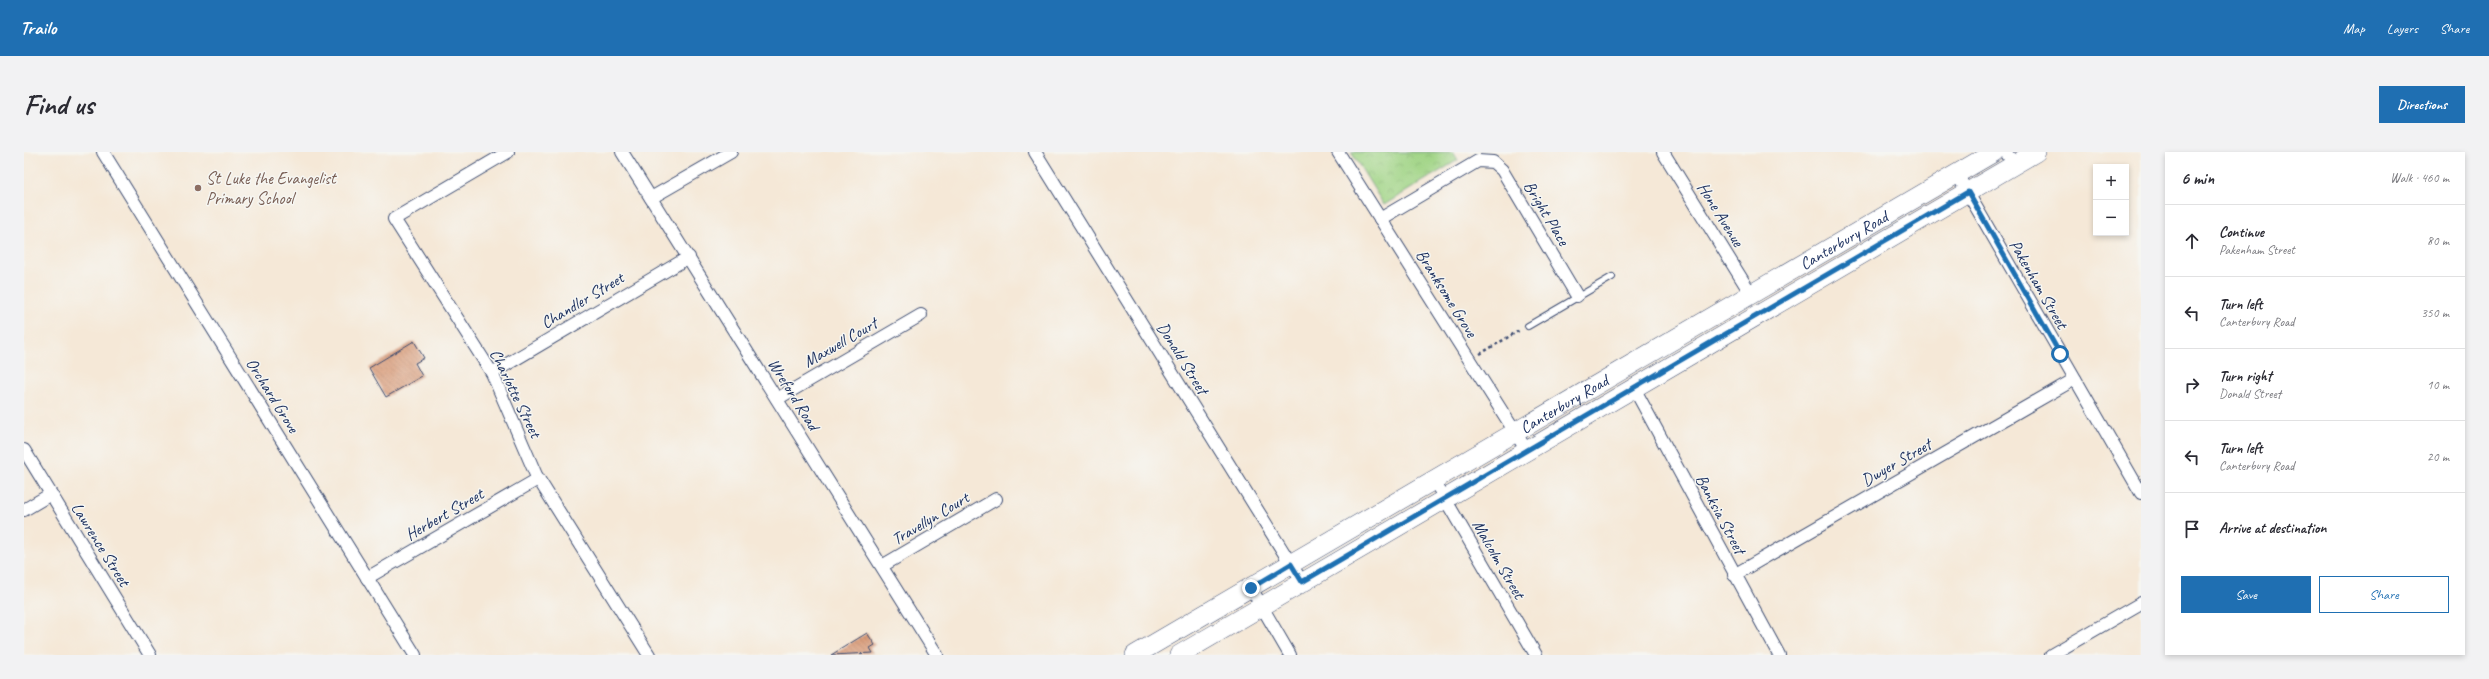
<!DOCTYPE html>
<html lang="en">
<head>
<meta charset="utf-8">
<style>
  body { margin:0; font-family:Caveat,sans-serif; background:#f2f2f3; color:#2b2b33 }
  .controls { position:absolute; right:12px; top:12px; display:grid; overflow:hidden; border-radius:0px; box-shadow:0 2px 6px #0003 }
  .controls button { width:36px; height:36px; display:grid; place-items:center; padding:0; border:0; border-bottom:1px solid #e1e1e2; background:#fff; color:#2b2b33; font:20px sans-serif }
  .stop { position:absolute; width:12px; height:12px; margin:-9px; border:3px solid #1f6fb2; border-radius:50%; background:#fff }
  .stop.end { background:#1f6fb2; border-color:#fff; box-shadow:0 1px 4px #0008 }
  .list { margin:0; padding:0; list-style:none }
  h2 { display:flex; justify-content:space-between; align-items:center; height:52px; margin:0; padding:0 16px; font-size:17px }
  h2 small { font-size:13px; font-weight:400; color:#7c7c81 }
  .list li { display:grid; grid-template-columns:26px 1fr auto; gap:12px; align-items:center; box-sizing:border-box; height:72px; padding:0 16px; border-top:1px solid #e1e1e2 }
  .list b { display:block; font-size:15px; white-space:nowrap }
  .list p { margin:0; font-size:13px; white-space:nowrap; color:#7c7c81 }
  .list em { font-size:13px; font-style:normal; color:#7c7c81 }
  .actions { display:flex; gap:8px; padding:12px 16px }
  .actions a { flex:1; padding:9px 0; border:1px solid #1f6fb2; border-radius:0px; text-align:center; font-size:14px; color:#1f6fb2 }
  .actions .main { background:#1f6fb2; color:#fff }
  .icon { flex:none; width:22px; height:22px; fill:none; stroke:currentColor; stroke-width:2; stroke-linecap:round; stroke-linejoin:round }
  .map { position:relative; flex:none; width:2117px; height:503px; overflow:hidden; border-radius:0px }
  header { display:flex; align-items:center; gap:24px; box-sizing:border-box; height:56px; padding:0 20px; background:#1f6fb2; color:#fff }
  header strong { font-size:19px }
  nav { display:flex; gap:22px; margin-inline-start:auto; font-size:14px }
  .intro { display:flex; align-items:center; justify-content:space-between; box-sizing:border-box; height:96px; padding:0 24px }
  h1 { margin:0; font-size:28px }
  .button { padding:10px 18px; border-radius:0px; background:#1f6fb2; color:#fff; font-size:14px; font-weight:700 }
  main { display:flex; gap:24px; padding:0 24px }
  aside { flex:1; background:#fff; border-radius:0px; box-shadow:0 2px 6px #0003 }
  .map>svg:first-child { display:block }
</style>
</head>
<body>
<header>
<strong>Trailo</strong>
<nav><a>Map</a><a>Layers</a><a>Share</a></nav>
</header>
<div class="intro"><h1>Find us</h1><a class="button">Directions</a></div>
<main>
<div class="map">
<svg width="2117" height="503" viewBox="0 0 2117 503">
  <defs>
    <pattern id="park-crowns" width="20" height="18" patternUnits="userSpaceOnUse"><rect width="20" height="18" fill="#a0d485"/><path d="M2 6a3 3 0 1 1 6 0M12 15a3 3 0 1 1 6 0" fill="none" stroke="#89b675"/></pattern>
    <pattern id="building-back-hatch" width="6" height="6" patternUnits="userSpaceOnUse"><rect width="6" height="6" fill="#d99a77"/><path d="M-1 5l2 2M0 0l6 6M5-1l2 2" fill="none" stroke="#af7e65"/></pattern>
  </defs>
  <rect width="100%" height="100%" fill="#f6f6f2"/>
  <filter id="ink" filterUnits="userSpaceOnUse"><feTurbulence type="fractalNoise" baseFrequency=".025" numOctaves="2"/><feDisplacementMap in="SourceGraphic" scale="8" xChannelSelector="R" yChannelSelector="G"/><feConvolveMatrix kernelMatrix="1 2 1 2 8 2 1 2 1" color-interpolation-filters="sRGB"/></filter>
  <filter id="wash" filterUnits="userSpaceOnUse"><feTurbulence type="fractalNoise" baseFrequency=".012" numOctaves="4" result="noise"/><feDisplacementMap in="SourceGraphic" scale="16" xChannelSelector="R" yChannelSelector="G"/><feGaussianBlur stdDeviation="0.9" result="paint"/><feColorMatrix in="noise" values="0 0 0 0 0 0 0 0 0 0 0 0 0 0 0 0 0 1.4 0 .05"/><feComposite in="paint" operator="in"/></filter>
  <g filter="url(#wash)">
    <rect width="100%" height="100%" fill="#f5e8d7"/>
    <path fill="url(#park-crowns)" stroke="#5e8272" d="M1327,0H1429L1434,8L1360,53Z"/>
    <g id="blocks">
      <g fill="url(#building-back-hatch)">
        <path d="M390,189L400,206L391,211L398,224L362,245L345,216Z"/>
        <path d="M843,481L851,493L846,496L849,501L807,503Z"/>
      </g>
    </g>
  </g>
  <g filter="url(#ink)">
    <use href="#blocks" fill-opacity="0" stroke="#3c4b70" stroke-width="1"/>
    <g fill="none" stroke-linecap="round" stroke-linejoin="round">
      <g stroke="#3c4b70" stroke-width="8">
        <path id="lane" d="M1504,174L1588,125"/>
      </g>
      <g stroke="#3c4b70" stroke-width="14">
        <g id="street">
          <path d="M79,0L391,503"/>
          <path d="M484,0L370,67L468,221L512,323L625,503"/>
          <path d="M598,0L913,503"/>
          <path d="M1011,0L1278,430"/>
          <path d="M1314,0L1503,299"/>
          <path d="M1639,0L1727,142"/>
          <path d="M1982,0L1990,13"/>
          <path d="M1933,22L2117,341"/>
          <path d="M627,46L707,0"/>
          <path d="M1356,67L1454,9L1469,10L1478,18L1553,144"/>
          <path d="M468,221L665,105"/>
          <path d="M1610,236L1755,503"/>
          <path d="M753,247L897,163"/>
          <path d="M0,298L126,503"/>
          <path d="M1410,328L1512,503"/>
          <path d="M0,358L27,342"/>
          <path d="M858,414L972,347"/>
          <path d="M1710,423L2051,227"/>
          <path d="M343,426L514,327"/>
          <path d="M1227,436L1266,503"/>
          <path d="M2027,503L2117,451"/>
        </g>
      </g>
      <g stroke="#3c4b70" stroke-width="20">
        <g id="primary">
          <path id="s1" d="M1111,503L1970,0"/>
          <path d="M1155,503L2012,0"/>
        </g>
      </g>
      <path stroke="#3c4b70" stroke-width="2.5" stroke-dasharray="3 3" stroke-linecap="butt" d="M1456,202L1496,178"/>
      <use href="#lane" stroke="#fff" stroke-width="6"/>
      <use href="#street" stroke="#fff" stroke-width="12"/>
      <use href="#primary" stroke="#fff" stroke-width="19"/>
    </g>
  </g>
  <g fill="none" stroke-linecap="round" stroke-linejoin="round" filter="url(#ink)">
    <path stroke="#1f6fb2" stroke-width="5" d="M1227,436L1267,412L1278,430L1944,40L2036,202"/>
  </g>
  <circle fill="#8d6e63" stroke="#f6f6f2" stroke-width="1.5" cx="174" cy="36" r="4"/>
  <g text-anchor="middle" stroke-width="3" stroke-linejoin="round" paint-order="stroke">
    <g font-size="17" fill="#785e54" stroke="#f6f6f2" text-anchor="start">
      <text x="182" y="32">St Luke the Evangelist<tspan x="182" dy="20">Primary School</tspan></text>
    </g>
    <g font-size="17" fill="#1b2f5e" stroke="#f6f6f2">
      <text transform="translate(1523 61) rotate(59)" y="6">Bright Place</text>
      <text transform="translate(1697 62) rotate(58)" y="6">Hone Avenue</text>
      <text dy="6" stroke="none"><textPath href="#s1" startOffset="821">Canterbury Road</textPath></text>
      <text transform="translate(2015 132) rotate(60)" y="6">Pakenham Street</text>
      <text transform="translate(1423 141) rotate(58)" y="6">Branksome Grove</text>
      <text transform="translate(558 148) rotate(-31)" y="6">Chandler Street</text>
      <text transform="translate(816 190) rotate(-30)" y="6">Maxwell Court</text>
      <text transform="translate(1159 206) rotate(58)" y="6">Donald Street</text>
      <text transform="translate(492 241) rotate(64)" y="6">Charlotte Street</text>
      <text transform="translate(770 242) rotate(58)" y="6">Wreford Road</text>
      <text transform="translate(249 243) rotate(58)" y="6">Orchard Grove</text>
      <text dy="6" stroke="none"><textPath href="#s1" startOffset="497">Canterbury Road</textPath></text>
      <text transform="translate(1872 310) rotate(-30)" y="6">Dwyer Street</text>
      <text transform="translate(420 362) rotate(-30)" y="6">Herbert Street</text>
      <text transform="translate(1697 362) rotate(62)" y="6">Banksia Street</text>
      <text transform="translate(906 366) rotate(-31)" y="6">Travellyn Court</text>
      <text transform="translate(77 392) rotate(58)" y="6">Lawrence Street</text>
      <text transform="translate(1475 407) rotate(60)" y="6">Malcolm Street</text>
    </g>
  </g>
</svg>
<div class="controls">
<button>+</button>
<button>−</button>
</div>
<div class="stop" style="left:2036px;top:202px"></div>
<div class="stop end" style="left:1227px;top:436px"></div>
</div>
<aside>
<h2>6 min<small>Walk · 460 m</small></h2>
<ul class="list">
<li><svg class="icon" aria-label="ahead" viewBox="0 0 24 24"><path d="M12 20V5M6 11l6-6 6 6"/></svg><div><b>Continue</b><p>Pakenham Street</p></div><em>80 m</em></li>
<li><svg class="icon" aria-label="left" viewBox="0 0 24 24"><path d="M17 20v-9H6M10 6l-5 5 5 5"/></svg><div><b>Turn left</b><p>Canterbury Road</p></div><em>350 m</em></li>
<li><svg class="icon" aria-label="right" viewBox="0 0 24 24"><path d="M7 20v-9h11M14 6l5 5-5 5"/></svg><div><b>Turn right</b><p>Donald Street</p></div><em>10 m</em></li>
<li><svg class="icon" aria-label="left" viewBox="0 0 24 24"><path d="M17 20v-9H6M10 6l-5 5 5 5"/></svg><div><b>Turn left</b><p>Canterbury Road</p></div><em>20 m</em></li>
<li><svg class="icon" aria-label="arrive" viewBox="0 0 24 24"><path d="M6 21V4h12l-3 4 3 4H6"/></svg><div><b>Arrive at destination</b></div></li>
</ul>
<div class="actions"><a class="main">Save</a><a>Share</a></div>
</aside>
</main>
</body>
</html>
